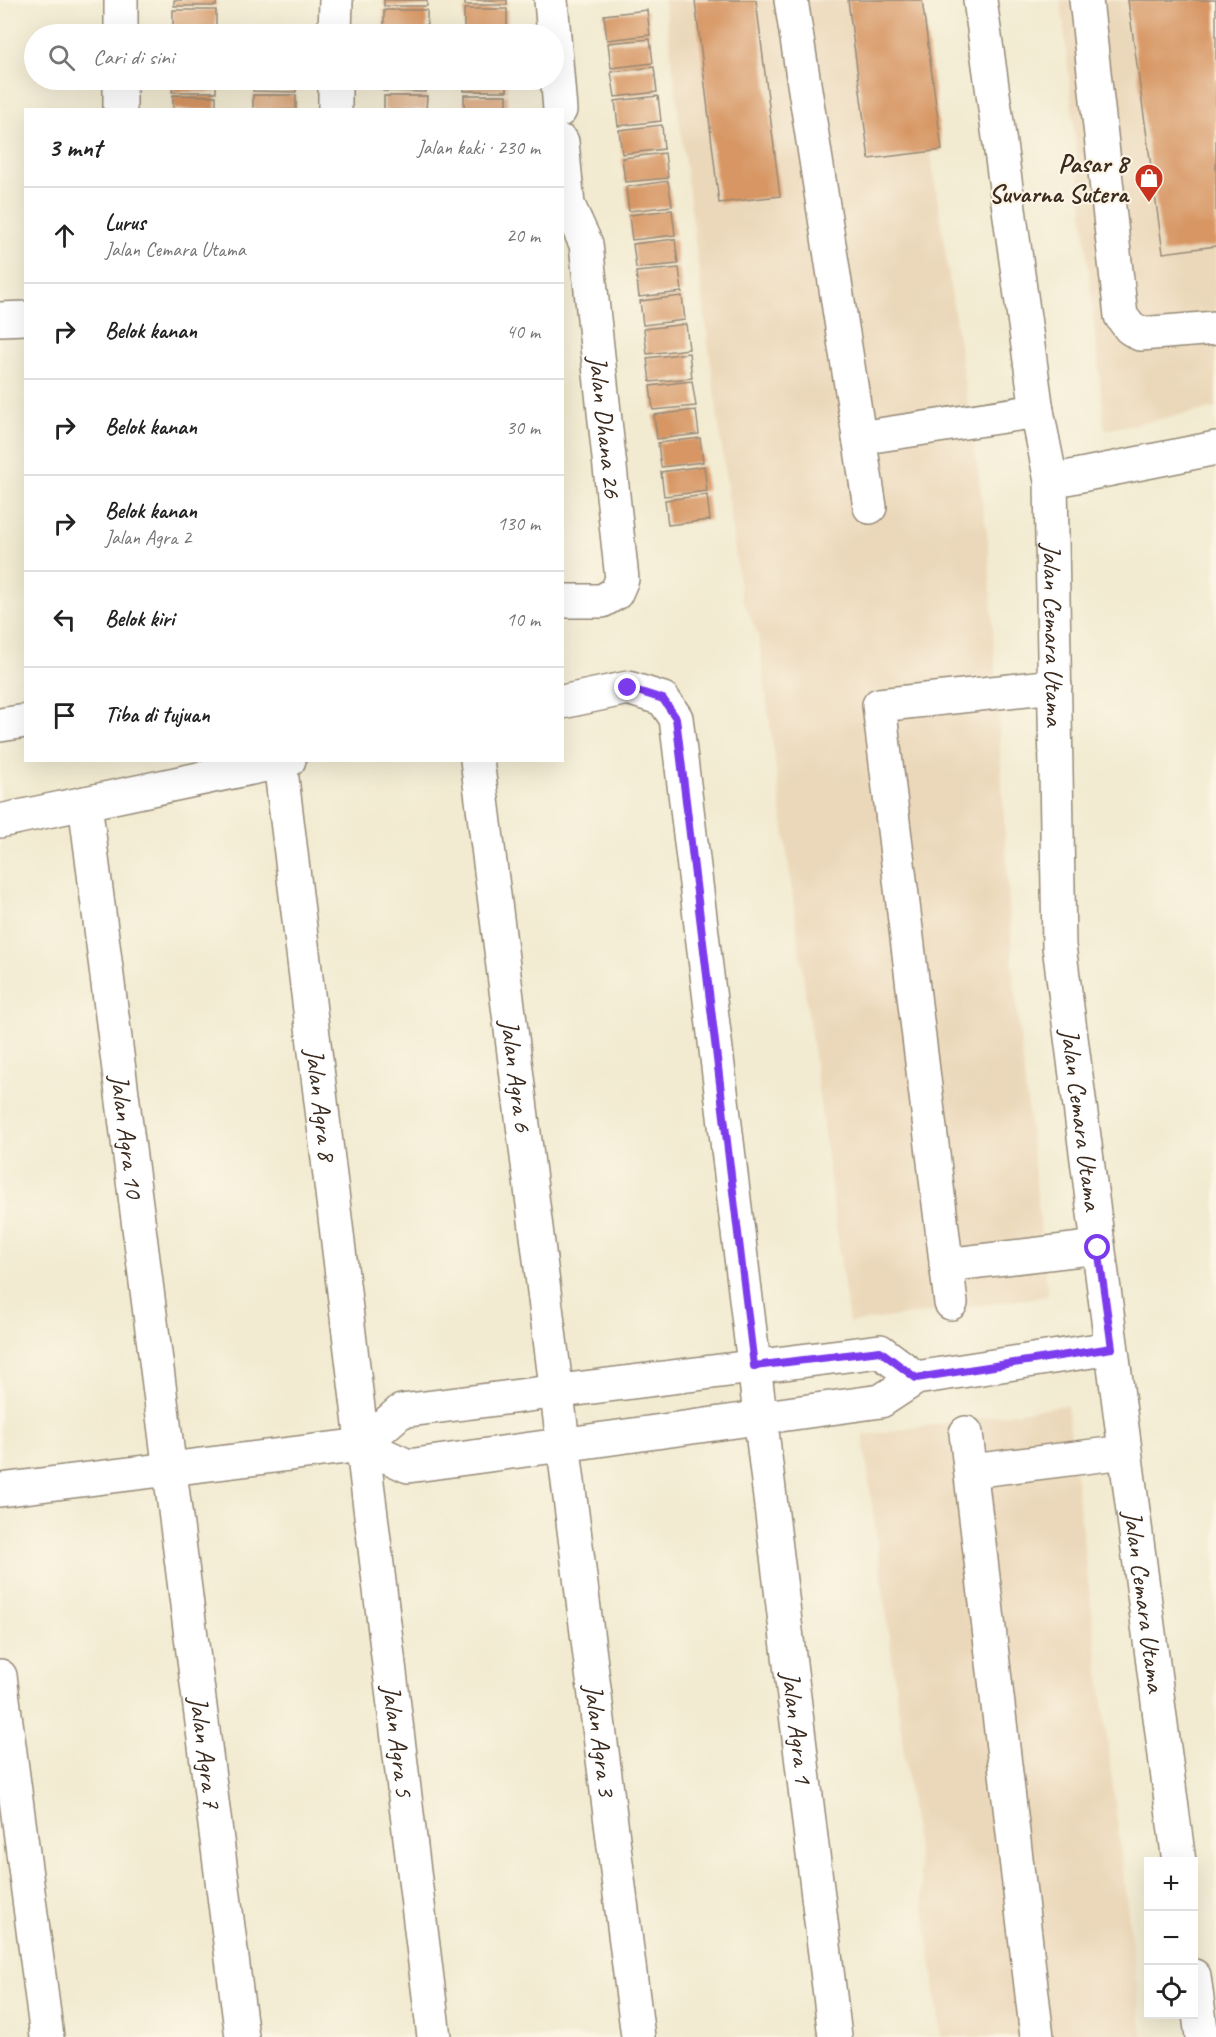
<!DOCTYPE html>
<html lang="id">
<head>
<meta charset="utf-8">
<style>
  body { margin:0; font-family:Caveat,sans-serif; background:#f2f2f2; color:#222 }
  .controls { position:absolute; right:18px; bottom:18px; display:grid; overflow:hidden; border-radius:0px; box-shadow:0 6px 24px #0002 }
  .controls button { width:54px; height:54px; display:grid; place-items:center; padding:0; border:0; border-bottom:2px solid #e0e0e0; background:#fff; color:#222; font:30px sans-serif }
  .stop { position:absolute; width:18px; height:18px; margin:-14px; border:4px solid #7c3aed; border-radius:50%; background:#fff }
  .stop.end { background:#7c3aed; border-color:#fff; box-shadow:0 2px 6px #0008 }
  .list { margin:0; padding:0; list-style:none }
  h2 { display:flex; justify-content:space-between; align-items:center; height:78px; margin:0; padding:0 24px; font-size:26px }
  h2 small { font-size:20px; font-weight:400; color:#767676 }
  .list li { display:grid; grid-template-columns:39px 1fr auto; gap:18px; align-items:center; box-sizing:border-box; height:96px; padding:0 24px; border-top:2px solid #e0e0e0 }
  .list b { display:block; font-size:22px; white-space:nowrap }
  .list p { margin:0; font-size:20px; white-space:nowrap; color:#767676 }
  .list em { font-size:20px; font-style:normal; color:#767676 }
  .icon { flex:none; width:33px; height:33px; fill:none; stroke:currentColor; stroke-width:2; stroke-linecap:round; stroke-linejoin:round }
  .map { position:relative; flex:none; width:1216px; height:2037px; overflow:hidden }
  .search { position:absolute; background:#fff; box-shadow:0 6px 24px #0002; left:24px; top:24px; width:540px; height:66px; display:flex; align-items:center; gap:15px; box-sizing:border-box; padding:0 21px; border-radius:33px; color:#767676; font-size:22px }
  .panel { position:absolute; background:#fff; box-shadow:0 6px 24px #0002; left:24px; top:108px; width:540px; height:654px; border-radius:0px }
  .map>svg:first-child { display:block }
</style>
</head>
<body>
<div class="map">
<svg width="1216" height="2037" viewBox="0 0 1216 2037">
  <rect width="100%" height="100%" fill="#fcf5e5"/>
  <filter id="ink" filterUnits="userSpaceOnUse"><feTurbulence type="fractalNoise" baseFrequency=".0167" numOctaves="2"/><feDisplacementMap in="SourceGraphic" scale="12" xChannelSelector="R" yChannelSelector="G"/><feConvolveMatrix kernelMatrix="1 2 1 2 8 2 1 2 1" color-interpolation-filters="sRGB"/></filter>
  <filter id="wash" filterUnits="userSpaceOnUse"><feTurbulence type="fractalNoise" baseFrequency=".008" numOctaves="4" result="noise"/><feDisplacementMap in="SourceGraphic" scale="24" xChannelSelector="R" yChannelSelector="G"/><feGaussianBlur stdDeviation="1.35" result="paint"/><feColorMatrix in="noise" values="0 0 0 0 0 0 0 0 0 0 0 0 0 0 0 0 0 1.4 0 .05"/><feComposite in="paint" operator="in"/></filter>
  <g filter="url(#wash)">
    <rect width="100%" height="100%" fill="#f2ebd1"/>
    <g fill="#ebd8ba">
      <path d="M664,0H908L988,541L1013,972L1048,1296L849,1323L758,634L741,597Z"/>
      <path d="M1061,0H1216V408L1105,430Z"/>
      <path d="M1067,1405L1143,2037H941L863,1435Z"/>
    </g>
    <g id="blocks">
      <g fill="#d79664">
        <rect x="174" y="0" width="42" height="6"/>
        <rect x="384" y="0" width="43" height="6"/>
        <rect x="465" y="0" width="42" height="5"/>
        <path d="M695,0H756L780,196L719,203Z"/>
        <path d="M848,0H922L942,150L869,159Z"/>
        <path d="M1128,0H1216V246L1163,253Z"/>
        <path d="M464,9H507V34L464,33Z"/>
        <rect x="173" y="10" width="43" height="24"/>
        <rect x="384" y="10" width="43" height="24"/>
        <path d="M647,10L650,35L607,40L604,15Z"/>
        <path d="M650,39L653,63L611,68L608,43Z"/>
        <path d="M654,67L657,92L615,97L611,72Z"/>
        <path d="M173,80H216V92H172Z"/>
        <path d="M253,80H296V92L253,91Z"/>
        <path d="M384,80H427L426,92L383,91Z"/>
        <rect x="464" y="80" width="43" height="11"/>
        <path d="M173,95L216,96V110H173Z"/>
        <rect x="253" y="95" width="43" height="15"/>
        <rect x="464" y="95" width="43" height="15"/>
        <path d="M384,96H427L426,110H384Z"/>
        <path d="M658,96L661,121L618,126L615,101Z"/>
        <path d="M662,125L664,149L622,154L619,130Z"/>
        <path d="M665,153L668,178L625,182L622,158Z"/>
        <path d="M668,181L672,206L629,211L626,187Z"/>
        <path d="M672,210L675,235L632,240L629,215Z"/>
        <path d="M675,239L678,264L636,268L633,244Z"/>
        <path d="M679,268L682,292L639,297L636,272Z"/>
        <path d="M682,296L685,320L643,325L640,301Z"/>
        <path d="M686,324L689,349L647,354L644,329Z"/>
        <path d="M689,353L692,378L650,382L647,358Z"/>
        <path d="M692,381L696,406L653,410L650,386Z"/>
        <path d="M696,410L699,434L657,439L654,415Z"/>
        <path d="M700,438L703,462L661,467L658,443Z"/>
        <path d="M704,466L707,491L664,496L661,472Z"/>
        <path d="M707,495L710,520L668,525L665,500Z"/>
      </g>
    </g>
  </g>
  <g filter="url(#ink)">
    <use href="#blocks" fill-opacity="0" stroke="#968a78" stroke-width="1.5"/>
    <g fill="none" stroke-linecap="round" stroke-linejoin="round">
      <g stroke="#968a78" stroke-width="36">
        <g id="minor">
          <path d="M551,0L560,110"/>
          <path d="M791,0L870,507"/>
          <path d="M980,0L1037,411L1051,481L1216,448"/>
          <path d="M1086,0L1121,316L1130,328L1140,334L1216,328"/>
          <path d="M121,34V0"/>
          <path d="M335,34L336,0"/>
          <path d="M120,110V80"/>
          <path d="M335,110V80"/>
          <path id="s1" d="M562,142L568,205L586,244L622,579L616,593L602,601H562"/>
          <path d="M0,319L26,318"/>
          <path d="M859,438L1037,411"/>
          <path id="s2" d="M1051,481L1059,946L1179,1862"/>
          <path id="s3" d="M562,702L628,688L663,699L676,718L835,2037"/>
          <path d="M0,725L26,721"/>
          <path id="s4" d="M477,760L638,2037"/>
          <path id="s5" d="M280,762L434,2037"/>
          <path id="s6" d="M85,803L242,2037"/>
          <path d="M0,821L289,760"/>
          <path d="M946,1265L1098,1247"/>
          <path d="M951,1303L879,705L1055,686"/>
          <path d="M966,1433L1037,2037"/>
          <path d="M362,1445L401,1411L880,1351L916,1378"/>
          <path d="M971,1471L1125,1452"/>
          <path d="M0,1490L362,1445L408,1466L881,1401L916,1378L1111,1348"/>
          <path d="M0,1676L47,2037"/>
          <path d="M1194,1976L1202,2037"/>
        </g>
      </g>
      <use href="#minor" stroke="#fff" stroke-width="33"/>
    </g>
  </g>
  <g fill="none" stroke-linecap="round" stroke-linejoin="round" filter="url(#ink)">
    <path stroke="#7c3aed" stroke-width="8" d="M628,688L663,699L676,718L754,1366L880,1351L916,1378L1112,1348L1098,1248"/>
  </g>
  <defs>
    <g id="shop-pin" transform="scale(1.5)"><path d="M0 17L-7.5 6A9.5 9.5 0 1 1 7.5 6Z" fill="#c8321e" stroke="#fcf5e5"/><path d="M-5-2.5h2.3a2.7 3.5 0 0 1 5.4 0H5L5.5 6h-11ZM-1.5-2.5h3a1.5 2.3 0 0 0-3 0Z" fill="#fff"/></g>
  </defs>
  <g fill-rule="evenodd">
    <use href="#shop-pin" x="1149" y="178"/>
  </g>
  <g text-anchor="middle" stroke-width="4.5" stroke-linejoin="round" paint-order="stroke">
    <g font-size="26" font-weight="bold" fill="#3b2a1e" stroke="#fcf5e5" text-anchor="end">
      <text x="1128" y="172">Pasar 8<tspan x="1128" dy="30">Suvarna Sutera</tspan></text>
    </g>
    <g font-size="26" fill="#3b2a1e" stroke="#fcf5e5">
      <text dy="9" stroke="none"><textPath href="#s1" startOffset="290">Jalan Dhana 26</textPath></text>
      <text dy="9" stroke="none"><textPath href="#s2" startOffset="154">Jalan Cemara Utama</textPath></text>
      <text dy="9" stroke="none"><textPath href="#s4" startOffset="318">Jalan Agra 6</textPath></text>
      <text dy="9" stroke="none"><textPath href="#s5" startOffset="345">Jalan Agra 8</textPath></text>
      <text dy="9" stroke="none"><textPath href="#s2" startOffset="640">Jalan Cemara Utama</textPath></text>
      <text dy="9" stroke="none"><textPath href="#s6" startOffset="336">Jalan Agra 10</textPath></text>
      <text dy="9" stroke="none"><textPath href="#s2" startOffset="1126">Jalan Cemara Utama</textPath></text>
      <text dy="9" stroke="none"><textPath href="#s3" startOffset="1144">Jalan Agra 1</textPath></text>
      <text dy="9" stroke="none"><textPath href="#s5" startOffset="986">Jalan Agra 5</textPath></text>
      <text dy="9" stroke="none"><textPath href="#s4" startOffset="988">Jalan Agra 3</textPath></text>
      <text dy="9" stroke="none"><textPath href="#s6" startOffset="957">Jalan Agra 7</textPath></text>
    </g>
  </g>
</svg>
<div class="controls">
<button>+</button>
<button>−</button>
<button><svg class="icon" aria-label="locate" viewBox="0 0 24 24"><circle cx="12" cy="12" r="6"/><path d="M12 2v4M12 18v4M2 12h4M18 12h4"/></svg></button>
</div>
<div class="stop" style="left:1098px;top:1248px"></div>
<div class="stop end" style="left:628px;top:688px"></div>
<div class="search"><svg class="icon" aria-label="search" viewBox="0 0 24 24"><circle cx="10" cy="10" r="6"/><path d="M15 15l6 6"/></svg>Cari di sini</div>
<section class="panel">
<h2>3 mnt<small>Jalan kaki · 230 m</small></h2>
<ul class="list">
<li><svg class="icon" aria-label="ahead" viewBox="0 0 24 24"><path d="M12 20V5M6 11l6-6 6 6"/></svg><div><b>Lurus</b><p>Jalan Cemara Utama</p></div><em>20 m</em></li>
<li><svg class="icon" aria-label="right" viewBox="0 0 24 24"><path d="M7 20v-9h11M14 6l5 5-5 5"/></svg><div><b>Belok kanan</b></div><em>40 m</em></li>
<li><svg class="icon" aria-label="right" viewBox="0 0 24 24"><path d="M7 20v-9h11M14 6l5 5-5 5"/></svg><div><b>Belok kanan</b></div><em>30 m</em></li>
<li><svg class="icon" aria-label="right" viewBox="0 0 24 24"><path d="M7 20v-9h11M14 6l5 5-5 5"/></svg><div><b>Belok kanan</b><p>Jalan Agra 2</p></div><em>130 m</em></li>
<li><svg class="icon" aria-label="left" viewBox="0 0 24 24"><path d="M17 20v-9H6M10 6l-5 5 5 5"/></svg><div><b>Belok kiri</b></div><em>10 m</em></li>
<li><svg class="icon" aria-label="arrive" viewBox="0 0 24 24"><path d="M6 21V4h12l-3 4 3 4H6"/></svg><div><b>Tiba di tujuan</b></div></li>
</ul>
</section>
</div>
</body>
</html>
